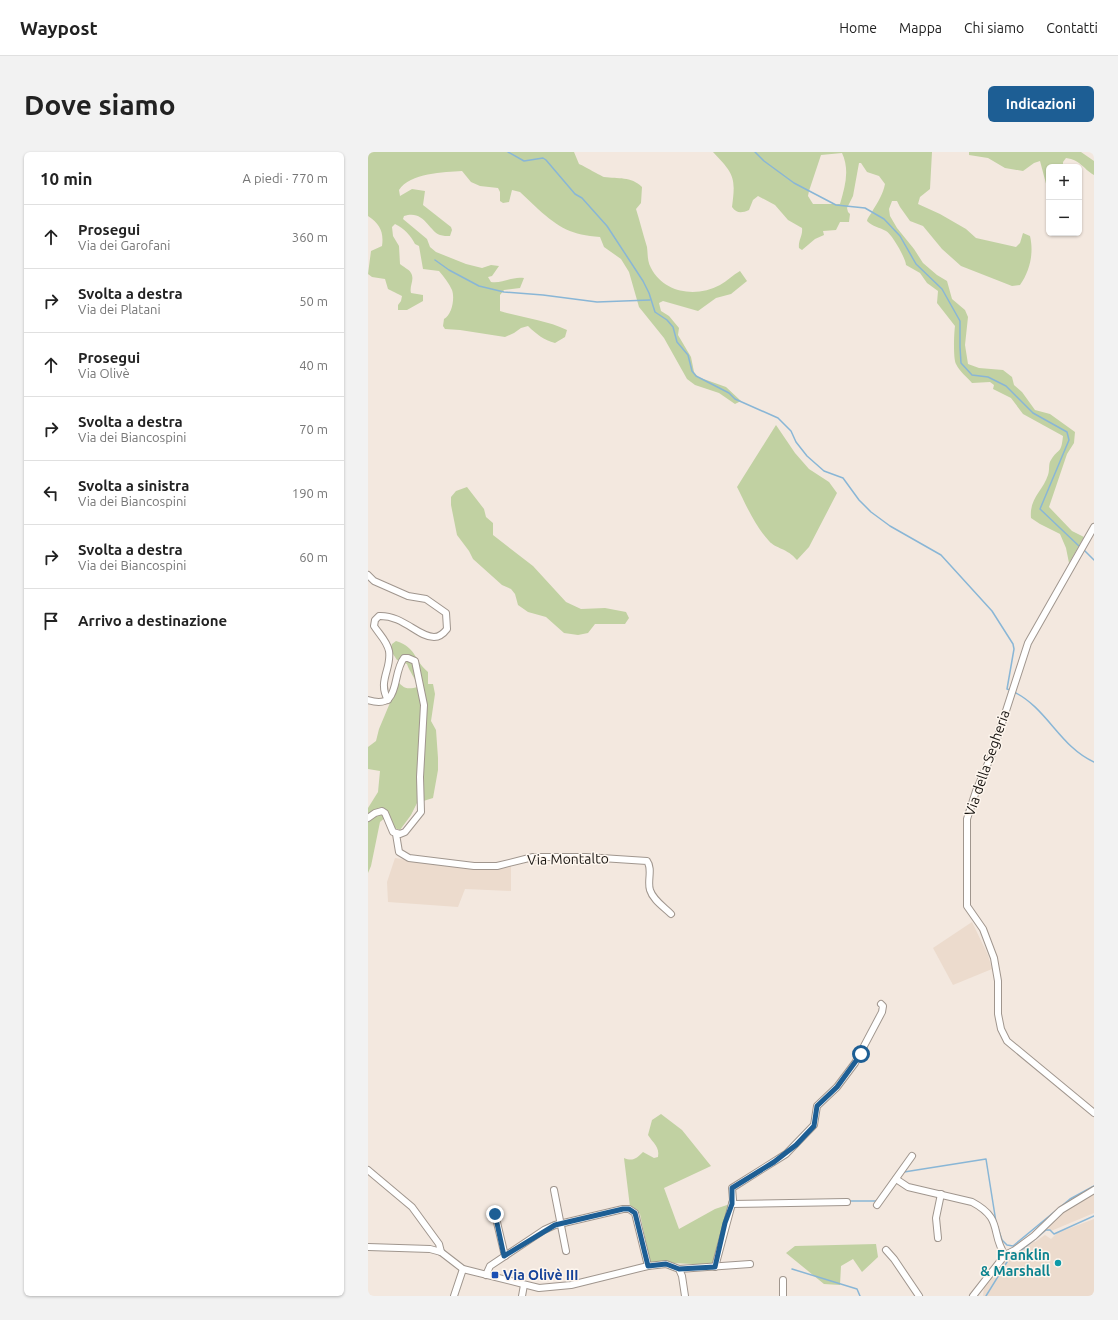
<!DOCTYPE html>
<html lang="it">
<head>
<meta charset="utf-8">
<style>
  body { margin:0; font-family:Ubuntu,sans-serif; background:#f2f2f2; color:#222 }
  .controls { position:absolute; right:12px; top:12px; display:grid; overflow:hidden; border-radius:6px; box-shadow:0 1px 3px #0004 }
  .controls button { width:36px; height:36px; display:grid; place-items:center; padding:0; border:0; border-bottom:1px solid #e0e0e0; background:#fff; color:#222; font:20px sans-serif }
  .stop { position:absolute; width:12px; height:12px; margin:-9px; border:3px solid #1d5e94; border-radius:50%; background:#fff }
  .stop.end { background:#1d5e94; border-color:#fff; box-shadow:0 1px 4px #0008 }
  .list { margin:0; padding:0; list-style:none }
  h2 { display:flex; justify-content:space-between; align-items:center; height:52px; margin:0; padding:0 16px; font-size:17px }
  h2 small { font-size:13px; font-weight:400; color:#767676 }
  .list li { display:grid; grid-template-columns:26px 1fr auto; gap:12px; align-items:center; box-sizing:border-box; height:64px; padding:0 16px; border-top:1px solid #e0e0e0 }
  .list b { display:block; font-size:15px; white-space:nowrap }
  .list p { margin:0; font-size:13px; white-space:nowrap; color:#767676 }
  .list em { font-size:13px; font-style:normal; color:#767676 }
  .icon { flex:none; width:22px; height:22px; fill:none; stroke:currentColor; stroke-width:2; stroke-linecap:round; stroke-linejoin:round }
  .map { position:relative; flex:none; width:726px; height:1144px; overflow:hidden; border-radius:6px }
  header { display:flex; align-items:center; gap:24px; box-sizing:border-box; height:56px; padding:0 20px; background:#fff; border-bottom:1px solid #e0e0e0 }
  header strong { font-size:19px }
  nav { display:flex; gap:22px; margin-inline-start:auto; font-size:14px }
  .intro { display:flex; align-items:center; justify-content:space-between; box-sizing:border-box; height:96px; padding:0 24px }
  h1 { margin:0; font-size:28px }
  .button { padding:10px 18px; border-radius:6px; background:#1d5e94; color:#fff; font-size:14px; font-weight:700 }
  main { display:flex; gap:24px; padding:0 24px }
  aside { flex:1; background:#fff; border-radius:6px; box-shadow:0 1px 3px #0004 }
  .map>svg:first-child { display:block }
</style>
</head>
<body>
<header>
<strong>Waypost</strong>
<nav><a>Home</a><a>Mappa</a><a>Chi siamo</a><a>Contatti</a></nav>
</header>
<div class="intro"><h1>Dove siamo</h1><a class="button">Indicazioni</a></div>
<main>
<aside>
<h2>10 min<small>A piedi · 770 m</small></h2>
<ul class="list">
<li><svg class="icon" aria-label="ahead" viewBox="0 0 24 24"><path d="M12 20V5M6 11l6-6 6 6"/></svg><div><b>Prosegui</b><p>Via dei Garofani</p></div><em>360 m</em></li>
<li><svg class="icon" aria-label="right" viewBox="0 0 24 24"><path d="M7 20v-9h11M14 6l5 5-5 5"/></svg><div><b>Svolta a destra</b><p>Via dei Platani</p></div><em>50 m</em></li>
<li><svg class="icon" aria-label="ahead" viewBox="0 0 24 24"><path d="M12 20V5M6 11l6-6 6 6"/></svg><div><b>Prosegui</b><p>Via Olivè</p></div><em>40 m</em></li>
<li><svg class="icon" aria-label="right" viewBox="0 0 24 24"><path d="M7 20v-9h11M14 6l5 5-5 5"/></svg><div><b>Svolta a destra</b><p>Via dei Biancospini</p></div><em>70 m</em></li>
<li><svg class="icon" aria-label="left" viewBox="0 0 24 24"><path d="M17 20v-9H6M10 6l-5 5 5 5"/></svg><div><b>Svolta a sinistra</b><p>Via dei Biancospini</p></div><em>190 m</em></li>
<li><svg class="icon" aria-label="right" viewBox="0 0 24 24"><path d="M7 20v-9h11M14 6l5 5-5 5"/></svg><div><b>Svolta a destra</b><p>Via dei Biancospini</p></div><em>60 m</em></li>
<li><svg class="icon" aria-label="arrive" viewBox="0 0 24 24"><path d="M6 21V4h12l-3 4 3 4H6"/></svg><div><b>Arrivo a destinazione</b></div></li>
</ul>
</aside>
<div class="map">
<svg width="726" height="1144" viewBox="0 0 726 1144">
  <rect width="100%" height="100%" fill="#f3e8df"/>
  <g fill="#ecdbcd">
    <path d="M27,706L91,715L116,716L143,711V739L97,737L90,755L20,750L19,730Z"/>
    <path d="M604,770L620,803L624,817L585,833L565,796Z"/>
    <path d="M726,1040V1061L683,1079L677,1075L709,1050Z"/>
    <path d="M726,1067V1144H615L616,1135L628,1117L665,1087L667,1090L677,1083L683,1087L689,1081Z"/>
  </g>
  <g fill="#c1d1a2" fill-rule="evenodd">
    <path d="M0,0H206L211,12C216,14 233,24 236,25C250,27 263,24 274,35L273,51L268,57C272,70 275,82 279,95C280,102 279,109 283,116C296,141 328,146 352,133C359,129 365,123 372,119L379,129L363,142L348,146L330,159L295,149L291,151L293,159L301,164L311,176L310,183L323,205L326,220L330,225L358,235L373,249L367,252L351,241L327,233L319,227L296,186L271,155L261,120L253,107L236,95L232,85C204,83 191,76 170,57C164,51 158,46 152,40L144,38L141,50L135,51L132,49V40L130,36L112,34L103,30L94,19C76,20 42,21 31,38L32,44L44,37L57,39L55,53L83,75L84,78L82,84C79,84 75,84 72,83C61,79 56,57 36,64L35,67L59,87L62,95L68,100L98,112L114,116L123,113L131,114L124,124L120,125L123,130C134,132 144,124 156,126L152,136L136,138L132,143V159C154,166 178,168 199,178L197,185L187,191C176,188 168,182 160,174L153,176L146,181L137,185L92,178L77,177L75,174L76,167C84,163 87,146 84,138C81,131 76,125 71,119L55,117L51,94L47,92C43,84 36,76 27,72L24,75L25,84L31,94L32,112C35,115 41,117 43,121C47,128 41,134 43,141L55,143V149L39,158H30V153L33,149L34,144L20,137L17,127L4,125L0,122L3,99L14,94C16,80 12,72 0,64Z"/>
    <path d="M345,0H564L562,37L552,45L550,52L572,62L598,77L608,86L648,95L652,91L655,81L662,84C666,101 662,119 652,133L644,134L593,114L574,97L555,74L542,69L532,55L529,49H524L521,57L522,64L529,76L546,97L555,111L569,123L579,129L584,147L597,158L600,165L597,193L600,212L611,216L635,218L644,225L646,233L654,240L667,258L682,262L707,280L706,291L699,302L681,355L704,379L716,385L701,411L698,396L692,382L672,372L663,366C661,346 675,339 680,323C682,318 680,312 683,308C691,295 693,303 695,284L655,262L643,246L625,237L626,233L622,230L604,231C599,225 591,219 588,212C585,206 586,181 587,174L569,151L570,139L559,131L552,121L538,113C538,107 524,82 518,79C511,75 505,75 499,69C500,64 503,63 505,58C510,50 515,42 517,32L511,24L499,20L493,11H491L485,44L479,56L480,60L482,62L481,70H472L468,78L455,79L456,83L447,87L434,98L431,96C430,88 435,84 434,76L420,68L407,53L390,44L385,48L381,58C374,61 369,62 364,55C368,25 366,22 345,0ZM474,1C482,18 477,35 472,52H445L440,44L441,39L453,3Z"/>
    <path d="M601,0H713L726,9V23C714,16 713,8 698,6L695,10V15H681V43L672,9L666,11L655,19L637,16L620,6L601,3Z"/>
    <path d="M408,273L427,301L441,317L461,330L469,341L441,395L429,408C419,396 408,397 401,389C387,374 378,353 369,335Z"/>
    <path d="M99,335L116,357L118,365L125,371V383L165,414L198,450L213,457L237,456L258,460L261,466L257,472H227L220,481L210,483L196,481L178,465L160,460L150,453L147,442L143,437L134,433L105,407L101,399L89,383L83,353V345L88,339Z"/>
    <path d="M28,489C49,496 45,507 60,520V532H65L67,542L63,569L68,578L70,606V618L65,646L49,651L43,663L32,678L23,675L19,664L12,670L3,714L0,721V656L10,640L12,619L0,617V595L8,589L11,577L24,546L28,526C34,536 38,538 50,535C47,525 42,521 39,512L29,508L23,499L24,492Z"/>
    <path d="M293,962L314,978L343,1014L296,1036L311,1077L347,1057L362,1052L356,1068L346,1113L282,1110L272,1062L269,1058L262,1055L256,1006C265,1010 269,1006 275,1000L286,1006L290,1005C292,995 285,991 280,983L284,968Z"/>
    <path d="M508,1092L510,1105L494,1120L485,1107L473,1114L472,1133L456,1132L418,1101L427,1094Z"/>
  </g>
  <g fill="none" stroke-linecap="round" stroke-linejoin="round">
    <g stroke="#89b6d6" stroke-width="1.5">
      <path d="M140,0L156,9L175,6L178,8L207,42L214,46L239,74L275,129L281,141L287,160L299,168L305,175L309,190L320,203L324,219L328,224L361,241L367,247L410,266L423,279L428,290L439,304L456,319L475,326L491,348L503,360L522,374L573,403L624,459L645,492L646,497L639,537L642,538"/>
      <path d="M387,0L396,9L426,31L468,53L497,56L516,67L532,84L548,112L574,137L592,169V195L593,211L604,223L620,225L638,234L665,261L699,280L701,288L672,357L712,395"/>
      <path d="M67,108L81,118L111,134L136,140L175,143L229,150L282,148"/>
      <path d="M715,397L726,408"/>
      <path d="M646,540C679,556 692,595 726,610"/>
      <path d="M536,1020L618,1007L628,1070L634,1088L639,1093L645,1094L702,1047L726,1034"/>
      <path d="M481,1049H509"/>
      <path d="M644,1106L678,1078H682L686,1082L726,1064"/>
      <path d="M424,1117L489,1137L492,1144"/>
      <path d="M618,1144L639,1110"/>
      <path d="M724,1144L726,1143"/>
    </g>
    <g stroke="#a0968e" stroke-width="8">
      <g id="minor">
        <path d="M726,375L660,491L624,602L608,639L599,667V754L615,777L626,806L630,829V862L633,877L639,889L726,961"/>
        <path d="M0,423L6,429L40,444L58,447L78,461L79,477C76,481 71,485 66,485C50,485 35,463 11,464L7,468L6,474C11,482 19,489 21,499C24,517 9,529 20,548"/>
        <path d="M0,548C34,559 23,522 36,506H40L47,509L56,553L52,625L53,660L37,680L32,682L25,680L17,661L14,659L7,661L0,666"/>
        <path d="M28,682L31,700L41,706L106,714H129L165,705H218L279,709C285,717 279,729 282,738C285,748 296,755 303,762"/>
        <path d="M0,1018L44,1055L71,1092L73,1100"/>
        <path d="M528,1027L540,1035L604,1050C636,1067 622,1081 637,1103"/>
        <path d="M186,1038L198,1099"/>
        <path d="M364,1052L479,1050"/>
        <path d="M509,1053L544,1004"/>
        <path d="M127,1062L137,1104"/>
        <path d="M570,1086L568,1066L573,1042"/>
        <path d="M0,1095L62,1097L73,1100L95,1117L171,1136L203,1133L280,1114L298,1112L311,1117L314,1124L317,1144"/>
        <path d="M518,1098L526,1107L551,1144"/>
        <path d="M347,1115L365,1048L364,1036L418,1002L446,973L449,954L469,935L487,911L514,860L515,854L513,852"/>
        <path d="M311,1117L382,1112"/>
        <path d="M118,1123L122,1114L176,1078L187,1073L255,1057H261L267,1061L280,1114"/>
        <path d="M415,1128V1144"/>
        <path d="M86,1144L95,1117"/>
        <path d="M154,1144L156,1133"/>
        <path d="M605,1144L637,1103L647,1098L666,1084L693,1058L726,1038"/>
      </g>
    </g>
    <use href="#minor" stroke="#fff" stroke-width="6"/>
  </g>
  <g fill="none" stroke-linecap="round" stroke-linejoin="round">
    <path stroke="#1d5e94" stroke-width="5" d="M127,1062L136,1104L187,1073L255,1057H261L267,1061L280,1114L298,1112L311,1117L347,1115L357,1071L364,1052V1036L406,1010L428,993L446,974L449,954L469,935L493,902"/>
  </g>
  <circle fill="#0f9aa8" stroke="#fef6ee" stroke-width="1.5" cx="690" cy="1111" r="4"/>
  <rect fill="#1a4fb4" stroke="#fef6ee" stroke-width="1.5" x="123" y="1119" width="8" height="8" rx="2"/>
  <g text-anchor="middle" stroke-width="3" stroke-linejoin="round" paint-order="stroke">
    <g font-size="14" fill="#171411" stroke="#fef6ee">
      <text transform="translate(619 611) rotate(-71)" y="5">Via della Segheria</text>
      <text transform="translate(200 707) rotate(-1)" y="5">Via Montalto</text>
    </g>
    <g font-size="14" font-weight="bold" fill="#0d838f" stroke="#fef6ee" text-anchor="end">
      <text x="682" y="1108">Franklin<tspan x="682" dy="16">&amp; Marshall</tspan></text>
    </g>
    <g font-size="14" font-weight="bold" fill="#164399" stroke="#fef6ee" text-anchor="start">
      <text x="135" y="1128">Via Olivè III</text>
    </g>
  </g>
</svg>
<div class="controls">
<button>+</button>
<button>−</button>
</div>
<div class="stop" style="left:493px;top:902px"></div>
<div class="stop end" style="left:127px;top:1062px"></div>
</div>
</main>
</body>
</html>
